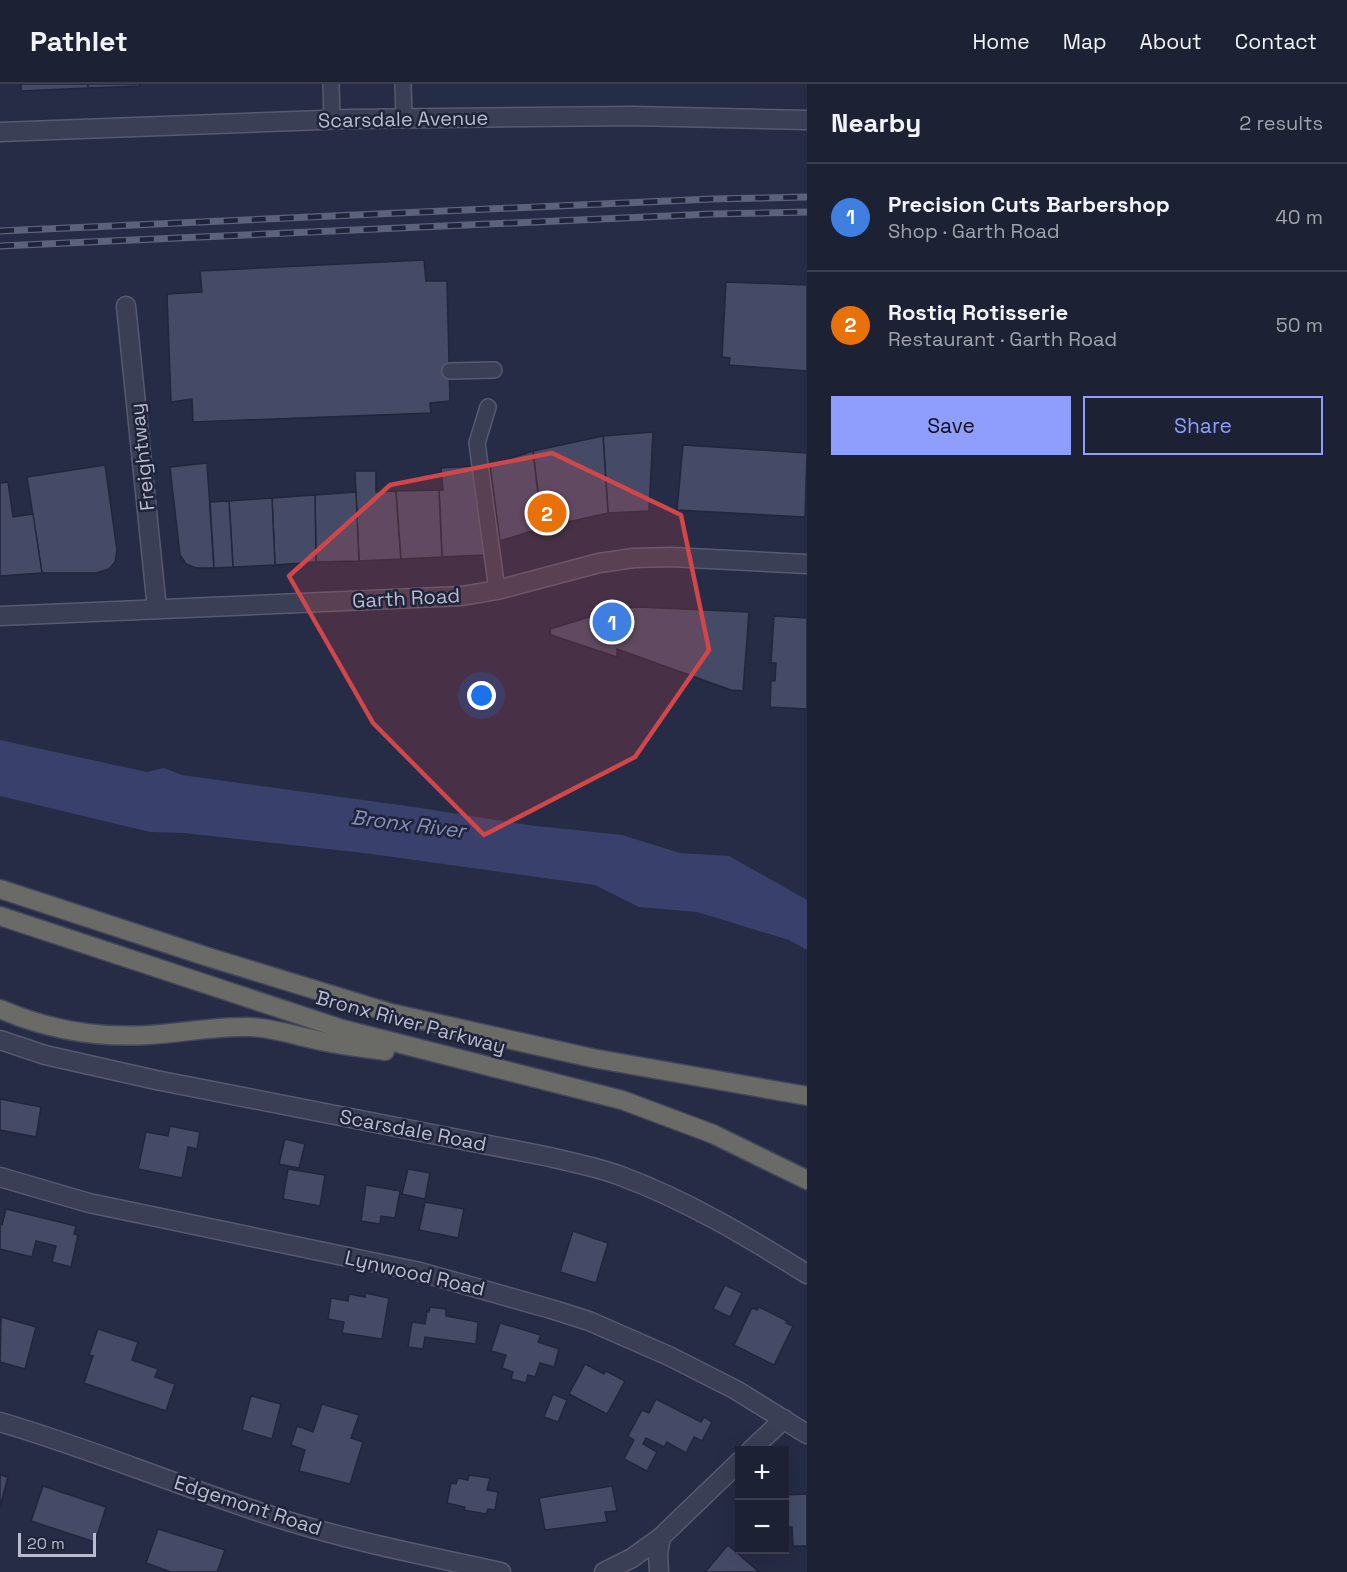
<!DOCTYPE html>
<html lang="en">
<head>
<meta charset="utf-8">
<style>
  body { margin:0; font-family:"Space Grotesk",sans-serif; background:#25293c; color:#f1f3f6 }
  .controls { position:absolute; right:18px; bottom:18px; display:grid; overflow:hidden; border-radius:0px; box-shadow:0 6px 24px #0002 }
  .controls button { width:54px; height:54px; display:grid; place-items:center; padding:0; border:0; border-bottom:2px solid #3a3e4f; background:#1c2134; color:#f1f3f6; font:30px sans-serif }
  .scale { position:absolute; left:18px; bottom:15px; width:78px; box-sizing:border-box; padding-left:6px; border:3px solid #b9bcce; border-top:0; font-size:16px; line-height:21px; white-space:nowrap; color:#b9bcce; -webkit-text-stroke:4px #1f243a; paint-order:stroke }
  .you { position:absolute; left:482px; top:612px; width:21px; height:21px; margin:-15px; border:4px solid #fff; border-radius:50%; background:#1a73e8; box-shadow:0 0 0 9px #1a73e833 }
  .badge { display:grid; place-items:center; width:39px; height:39px; border-radius:50%; background:#8f9dfd; color:#fff; font-size:20px; font-weight:700 }
  .pin { position:absolute; translate:-50% -50%; border:3px solid #fff; box-shadow:0 2px 6px #0006 }
  .list { margin:0; padding:0; list-style:none }
  h2 { display:flex; justify-content:space-between; align-items:center; height:78px; margin:0; padding:0 24px; font-size:26px }
  h2 small { font-size:20px; font-weight:400; color:#a0a3ac }
  .list li { display:grid; grid-template-columns:39px 1fr auto; gap:18px; align-items:center; box-sizing:border-box; height:108px; padding:0 24px; border-top:2px solid #3a3e4f }
  .list b { display:block; font-size:22px; white-space:nowrap }
  .list p { margin:0; font-size:20px; white-space:nowrap; color:#a0a3ac }
  .list em { font-size:20px; font-style:normal; color:#a0a3ac }
  .actions { display:flex; gap:12px; padding:18px 24px }
  .actions a { flex:1; padding:14px 0; border:2px solid #8f9dfd; border-radius:0px; text-align:center; font-size:21px; color:#8f9dfd }
  .actions .main { background:#8f9dfd; color:#111 }
  .map { position:relative; flex:none; width:807px; height:1488px; overflow:hidden }
  header { display:flex; align-items:center; gap:36px; box-sizing:border-box; height:84px; padding:0 30px; background:#1c2134; border-bottom:2px solid #3a3e4f }
  header strong { font-size:28px }
  nav { display:flex; gap:33px; margin-inline-start:auto; font-size:21px }
  main { display:flex }
  aside { flex:1; background:#1c2134 }
  .map>svg:first-child { display:block }
</style>
</head>
<body>
<header>
<strong>Pathlet</strong>
<nav><a>Home</a><a>Map</a><a>About</a><a>Contact</a></nav>
</header>
<main>
<div class="map">
<svg width="807" height="1488" viewBox="0 0 807 1488">
  <rect width="100%" height="100%" fill="#262c45"/>
  <path fill="#38406b" d="M0,656L147,688L164,684L182,691L414,723L528,741L622,751L680,769L729,772L807,816V866L789,856L697,828L639,823L595,801L364,769L184,749L150,748L0,712Z"/>
  <g fill="#454b67" stroke="#21263c" stroke-width="1.5">
    <path d="M21,0H88V4L21,7Z"/>
    <path d="M88,0H140V2L88,4Z"/>
    <path d="M424,176L426,197H447L450,317L430,319L431,329L193,338L192,315L171,318L167,210L202,208L200,187Z"/>
    <path d="M726,198L807,201V287L729,281L730,274L722,273Z"/>
    <path d="M653,348L649,427L608,429L603,352Z"/>
    <path d="M603,352L608,429L542,444L533,367Z"/>
    <path d="M683,361L807,369L805,433L677,426Z"/>
    <path d="M533,367L542,444L500,457L490,381Z"/>
    <path d="M207,379L214,484H196L186,480L180,471L170,383Z"/>
    <path d="M105,381L117,466L115,478L109,485L96,489H42L27,393Z"/>
    <path d="M474,382L485,471L442,473L439,406H443L441,384Z"/>
    <path d="M355,387H376V408L396,407L401,475L359,477Z"/>
    <path d="M8,398L13,433L33,430L42,489L0,492V399Z"/>
    <path d="M439,406L442,473L401,475L396,407Z"/>
    <path d="M356,408L359,477L316,478L315,411Z"/>
    <path d="M315,411L316,478L275,481L272,414Z"/>
    <path d="M272,414L275,481L233,483L229,417Z"/>
    <path d="M229,417L233,483L214,484L210,418Z"/>
    <path d="M639,523L749,528L743,607L731,606L617,565V573L551,551L550,545L619,524Z"/>
    <path d="M774,532L807,534V625L770,623L771,597H775L776,579H771Z"/>
    <path d="M0,1015L41,1023L36,1053L0,1046Z"/>
    <path d="M170,1042L200,1048L197,1065L188,1063L182,1094L138,1085L146,1048L168,1052Z"/>
    <path d="M285,1055L305,1060L299,1084L279,1080Z"/>
    <path d="M288,1085L325,1091L320,1122L283,1115Z"/>
    <path d="M408,1085L430,1089L425,1115L402,1110Z"/>
    <path d="M366,1101L400,1107L395,1134L381,1132L380,1140L361,1137Z"/>
    <path d="M425,1118L464,1125L458,1154L419,1146Z"/>
    <path d="M6,1125L76,1142L74,1150L78,1151L71,1183L52,1178L56,1162L36,1157L32,1173L0,1165V1140L2,1141Z"/>
    <path d="M573,1147L608,1159L596,1199L560,1188Z"/>
    <path d="M725,1201L742,1209L730,1233L713,1225Z"/>
    <path d="M365,1209L389,1214L382,1255L342,1249L344,1238L328,1235L331,1214L348,1217L349,1210L365,1213Z"/>
    <path d="M430,1223L446,1225V1232L478,1238L476,1260L425,1253L423,1265L408,1263L412,1238L425,1240L427,1227L429,1228Z"/>
    <path d="M759,1223L787,1237L786,1239L793,1242L774,1281L734,1261L752,1224L757,1226Z"/>
    <path d="M1,1233L36,1243L25,1285L0,1278Z"/>
    <path d="M500,1239L541,1251L538,1258L559,1265L554,1283L540,1279L535,1293L528,1291L526,1299L511,1295L513,1288L502,1284L506,1271L491,1267Z"/>
    <path d="M98,1245L138,1258L132,1276L158,1285L155,1293L175,1300L166,1327L84,1299L93,1272L89,1271Z"/>
    <path d="M585,1280L604,1290L606,1287L625,1297L607,1330L569,1310Z"/>
    <path d="M553,1310L567,1316L558,1338L544,1333Z"/>
    <path d="M251,1312L281,1320L272,1355L242,1346Z"/>
    <path d="M656,1315L701,1338L704,1333L712,1338L702,1357L694,1353L686,1369L667,1358L664,1363L646,1354L643,1360L657,1368L647,1387L624,1375L634,1356L628,1352L642,1326L649,1329Z"/>
    <path d="M322,1320L359,1331L351,1354L363,1358L350,1400L299,1387L305,1366L291,1361L297,1342L313,1348Z"/>
    <path d="M0,1391L8,1393L0,1423Z"/>
    <path d="M469,1391L490,1394L487,1406L498,1408L495,1426L488,1425L486,1430L464,1426L465,1423L447,1419L451,1399L456,1400L458,1394L468,1396Z"/>
    <path d="M43,1402L106,1423L95,1458L31,1437Z"/>
    <path d="M612,1402L617,1427L605,1428L607,1438L545,1446L539,1414Z"/>
    <path d="M807,1410V1462H793L792,1443H784V1411Z"/>
    <path d="M158,1445L225,1466L217,1488H171L146,1479Z"/>
    <path d="M728,1461L759,1488H705Z"/>
  </g>
  <g fill="none" stroke-linecap="round" stroke-linejoin="round">
    <g stroke="#575a6f" stroke-width="18">
      <g id="service">
        <path d="M331,0L332,35"/>
        <path d="M403,0L404,34"/>
        <path d="M450,287L494,286"/>
        <path d="M488,323L477,359L497,506"/>
      </g>
    </g>
    <g stroke="#575a6f" stroke-width="21">
      <g id="minor">
        <path d="M126,222L157,525"/>
        <path d="M0,956L45,971L156,996L550,1073C574,1079 598,1083 621,1092C686,1116 748,1153 807,1190"/>
        <path d="M0,1093L89,1119L420,1188L551,1225L589,1237L669,1272L736,1306L807,1350"/>
        <path d="M0,1338C96,1366 188,1406 284,1436C355,1458 428,1472 501,1488"/>
        <path d="M751,1366L784,1335"/>
        <path d="M604,1488L632,1474L661,1453"/>
        <path d="M659,1488L658,1470L661,1453L740,1377"/>
      </g>
    </g>
    <g stroke="#575a6f" stroke-width="21">
      <g id="tertiary">
        <path d="M0,48L349,35L632,32L807,36"/>
        <path d="M0,532L462,512L497,506L599,479L634,474L671,473L807,480"/>
      </g>
    </g>
    <g stroke="#42475c" stroke-width="21">
      <g id="trunk">
        <path d="M0,805L208,873L391,929L592,974L807,1012"/>
        <path d="M0,832L342,945L622,1016L713,1050L807,1096"/>
        <path d="M0,925C46,945 98,954 148,951C182,949 215,942 249,943C275,944 300,953 326,958C345,962 365,964 385,967"/>
      </g>
    </g>
    <use href="#service" stroke="#3b3f55" stroke-width="15"/>
    <use href="#minor" stroke="#3b3f55" stroke-width="18"/>
    <use href="#tertiary" stroke="#3b3f55" stroke-width="18"/>
    <use href="#trunk" stroke="#6a6a66" stroke-width="18"/>
    <g stroke="#5d627c" stroke-width="7">
      <g id="rail">
        <path d="M0,147L711,115L807,113"/>
        <path d="M0,162L711,130L807,128"/>
      </g>
    </g>
    <use href="#rail" stroke="#1f243a" stroke-width="4.5" stroke-dasharray="14" stroke-linecap="butt"/>
  </g>
  <path fill="#d04649" fill-opacity="0.2" stroke="#d04649" stroke-width="4.5" stroke-linejoin="round" d="M552,369L681,431L709,566L635,673L484,751L373,639L289,492L390,401Z"/>
  <g text-anchor="middle" stroke-width="5" stroke-linejoin="round" paint-order="stroke">
    <g font-size="20" fill="#b9bcce" stroke="#1f243a">
      <text transform="translate(403 35) rotate(-1)" y="7">Scarsdale Avenue</text>
      <text transform="translate(142 373) rotate(-96)" y="7">Freightway</text>
      <text transform="translate(406 514) rotate(-3)" y="7">Garth Road</text>
      <text transform="translate(411 938) rotate(15)" y="7">Bronx River Parkway</text>
      <text transform="translate(413 1046) rotate(11)" y="7">Scarsdale Road</text>
      <text transform="translate(415 1189) rotate(13)" y="7">Lynwood Road</text>
      <text transform="translate(248 1421) rotate(18)" y="7">Edgemont Road</text>
    </g>
    <g font-size="21" font-style="italic" fill="#868fba" stroke="#1f243a">
      <text transform="translate(408 740) rotate(7)" y="7">Bronx River</text>
    </g>
  </g>
</svg>
<div class="controls">
<button>+</button>
<button>−</button>
</div>
<div class="scale">20 m</div>
<div class="you"></div>
<div class="pin badge" style="left:612px;top:538px;background:#3f7fe0">1</div>
<div class="pin badge" style="left:547px;top:429px;background:#e8710a">2</div>
</div>
<aside>
<h2>Nearby<small>2 results</small></h2>
<ul class="list">
<li><span class="badge" style="background:#3f7fe0">1</span><div><b>Precision Cuts Barbershop</b><p>Shop · Garth Road</p></div><em>40 m</em></li>
<li><span class="badge" style="background:#e8710a">2</span><div><b>Rostiq Rotisserie</b><p>Restaurant · Garth Road</p></div><em>50 m</em></li>
</ul>
<div class="actions"><a class="main">Save</a><a>Share</a></div>
</aside>
</main>
</body>
</html>
